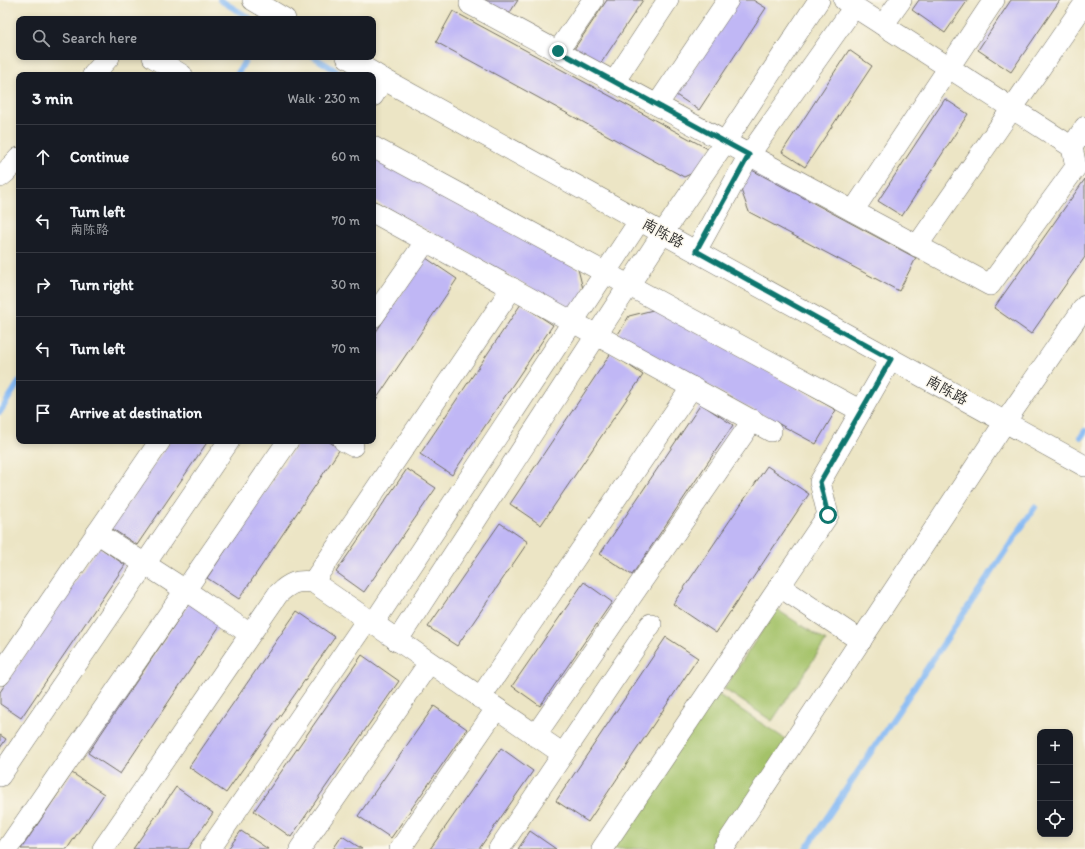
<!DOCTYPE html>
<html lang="en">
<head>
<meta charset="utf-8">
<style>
  body { margin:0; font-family:Itim,"LXGW WenKai TC",sans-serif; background:#242831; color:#f1f3f6 }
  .controls { position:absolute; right:12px; bottom:12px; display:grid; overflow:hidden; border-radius:8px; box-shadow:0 2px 6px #0003 }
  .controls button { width:36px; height:36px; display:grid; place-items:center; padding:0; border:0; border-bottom:1px solid #363941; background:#171b24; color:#f1f3f6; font:20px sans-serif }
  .stop { position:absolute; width:12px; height:12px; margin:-9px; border:3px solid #0f766e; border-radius:50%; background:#fff }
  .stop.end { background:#0f766e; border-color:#fff; box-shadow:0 1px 4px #0008 }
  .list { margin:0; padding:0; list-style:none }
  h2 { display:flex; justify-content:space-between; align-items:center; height:52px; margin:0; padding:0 16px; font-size:17px }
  h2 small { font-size:13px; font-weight:400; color:#9ea1a6 }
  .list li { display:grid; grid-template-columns:26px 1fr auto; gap:12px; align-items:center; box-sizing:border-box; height:64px; padding:0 16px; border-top:1px solid #363941 }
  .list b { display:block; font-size:15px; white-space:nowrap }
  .list p { margin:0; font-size:13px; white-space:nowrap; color:#9ea1a6 }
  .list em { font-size:13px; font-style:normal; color:#9ea1a6 }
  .icon { flex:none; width:22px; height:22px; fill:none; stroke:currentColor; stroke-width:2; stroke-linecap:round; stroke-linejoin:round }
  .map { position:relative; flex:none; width:1085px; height:849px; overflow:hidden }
  .search { position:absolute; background:#171b24; box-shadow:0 2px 6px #0003; left:16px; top:16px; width:360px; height:44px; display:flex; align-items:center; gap:10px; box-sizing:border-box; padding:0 14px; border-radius:8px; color:#9ea1a6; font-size:15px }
  .panel { position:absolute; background:#171b24; box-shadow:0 2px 6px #0003; left:16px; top:72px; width:360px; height:372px; border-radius:8px }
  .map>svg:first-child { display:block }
</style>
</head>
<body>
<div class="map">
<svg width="1085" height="849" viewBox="0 0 1085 849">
  <rect width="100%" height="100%" fill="#fbf7ec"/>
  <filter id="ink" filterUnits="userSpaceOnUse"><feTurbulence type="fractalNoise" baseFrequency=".025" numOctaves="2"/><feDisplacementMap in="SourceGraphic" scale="8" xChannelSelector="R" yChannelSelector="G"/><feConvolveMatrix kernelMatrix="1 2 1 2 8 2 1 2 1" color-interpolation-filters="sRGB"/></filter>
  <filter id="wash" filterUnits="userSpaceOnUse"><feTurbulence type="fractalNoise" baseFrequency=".012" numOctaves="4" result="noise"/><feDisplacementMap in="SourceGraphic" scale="16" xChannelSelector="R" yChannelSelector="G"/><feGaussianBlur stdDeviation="0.9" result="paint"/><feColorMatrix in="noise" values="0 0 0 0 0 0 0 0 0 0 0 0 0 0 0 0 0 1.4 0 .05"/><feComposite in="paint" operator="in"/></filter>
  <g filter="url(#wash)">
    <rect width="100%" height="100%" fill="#ece5c5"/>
    <g fill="#a4c269" stroke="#68764a">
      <path d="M776,609L826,641L772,721L724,689Z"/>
      <path d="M716,693L788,741L715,849H611Z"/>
    </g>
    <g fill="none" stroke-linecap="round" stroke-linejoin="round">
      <g stroke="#86baf4" stroke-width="6">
        <path d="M220,0L251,19"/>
        <path d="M314,57L343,75"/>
        <path d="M237,75L247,57"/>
        <path d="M0,412L19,382"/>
        <path d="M1081,437L1085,431"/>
        <path d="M806,849L1035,507"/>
      </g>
    </g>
    <g id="blocks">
      <g fill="#c0b7f5">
        <path d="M482,0H518L507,17Z"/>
        <path d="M607,0H643L599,66L574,49Z"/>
        <path d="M738,0H753L766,8L699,110L676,95Z"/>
        <path d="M919,0H968L945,33L912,10Z"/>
        <path d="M1011,0H1060L1011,72L978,50Z"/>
        <path d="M453,11L710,150L699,170L684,177L436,42Z"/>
        <path d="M849,50L872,66L805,167L782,152Z"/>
        <path d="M945,99L968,114L902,216L878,201Z"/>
        <path d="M373,157L578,269L584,293L573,311L373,200Z"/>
        <path d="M750,169L916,258L899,291L749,212L740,187Z"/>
        <path d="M1085,179V257L1031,334L994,308Z"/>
        <path d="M426,258L457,279L373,404V336Z"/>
        <path d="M521,304L553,325L452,475L420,454Z"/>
        <path d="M657,309L836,410L816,444L617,336L629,316Z"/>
        <path d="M611,353L643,375L541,525L510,504Z"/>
        <path d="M701,404L733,425L632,575L600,554Z"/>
        <path d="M170,441H208L137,545L111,528Z"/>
        <path d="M299,441H328L340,449L239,599L207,578Z"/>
        <path d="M767,466L809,494L716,633L673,604Z"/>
        <path d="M407,469L436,488L364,592L336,572Z"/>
        <path d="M500,523L528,542L457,646L428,627Z"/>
        <path d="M99,547L125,565L21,718L0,704V692Z"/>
        <path d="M584,582L612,602L540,706L512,686Z"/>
        <path d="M190,602L221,624L120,774L88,753Z"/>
        <path d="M297,611L335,637L226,793L189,767Z"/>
        <path d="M666,637L698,658L588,822L556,801Z"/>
        <path d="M362,655L399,681L291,837L254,811Z"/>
        <path d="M434,706L467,729L391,838L358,816Z"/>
        <path d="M0,735L6,739L0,748Z"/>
        <path d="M501,748L533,771L479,849H430Z"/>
        <path d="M72,773L104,794L67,849H21Z"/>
        <path d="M176,787L213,813L188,849H133Z"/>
        <path d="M241,831L268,849H228Z"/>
        <path d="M530,831L556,849H518Z"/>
        <path d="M342,836L362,849H333Z"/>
      </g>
    </g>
  </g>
  <g filter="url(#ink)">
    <use href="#blocks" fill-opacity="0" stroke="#6f6c61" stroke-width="1"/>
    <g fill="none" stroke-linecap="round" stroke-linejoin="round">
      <g stroke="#6f6c61" stroke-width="22">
        <g id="minor">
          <path d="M253,0L285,19"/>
          <path d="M473,0L470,4L990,285L1076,167L1072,147"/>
          <path d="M844,0L1072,147L1085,127"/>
          <path d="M883,25L901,0"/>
          <path d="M558,51L593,0"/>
          <path d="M153,57L182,75"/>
          <path d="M347,57L383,79L1085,466"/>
          <path d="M93,75L109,57"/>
          <path d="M614,82L668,0"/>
          <path d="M373,96L383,79"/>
          <path d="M657,105L728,0"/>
          <path d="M373,147L861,411"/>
          <path d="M0,177L5,173L19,158"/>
          <path d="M853,211L994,0"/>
          <path d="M373,212L771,431"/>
          <path d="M917,246L1085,3"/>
          <path d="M696,251L749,155L854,7"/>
          <path d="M373,317L426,241"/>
          <path d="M344,441L353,446"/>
          <path d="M97,533L185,590L250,634"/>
          <path d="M313,582L512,288"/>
          <path d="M779,586L861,641"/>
          <path d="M373,624L640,220"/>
          <path d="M397,641L663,233L725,142L819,0"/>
          <path d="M0,675L160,441"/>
          <path d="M480,698L692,387"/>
          <path d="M535,736L753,420"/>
          <path d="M0,776L229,441"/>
          <path d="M7,849L288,441"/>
          <path d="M103,849L278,594C290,583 296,580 313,582L563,754"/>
          <path d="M210,849L367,620"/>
          <path d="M300,849L429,663"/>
          <path d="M400,849L496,709"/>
          <path d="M499,849L651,624"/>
          <path d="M602,849L828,515L820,482L891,359"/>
          <path d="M723,849L1005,422L1085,306"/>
        </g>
      </g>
      <use href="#minor" stroke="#fff" stroke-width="21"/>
    </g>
  </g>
  <g fill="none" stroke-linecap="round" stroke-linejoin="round" filter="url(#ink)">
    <path stroke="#0f766e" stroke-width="5" d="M558,51L749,155L696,251L891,359L820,482L828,515"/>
  </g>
  <g text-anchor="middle" stroke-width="3" stroke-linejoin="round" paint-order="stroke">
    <g font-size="15" fill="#2b2b2b" stroke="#fbf7ec">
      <text transform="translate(663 233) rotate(29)" y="5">南陈路</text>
      <text transform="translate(947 390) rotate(29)" y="5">南陈路</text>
    </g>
  </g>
</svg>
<div class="controls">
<button>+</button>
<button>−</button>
<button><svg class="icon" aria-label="locate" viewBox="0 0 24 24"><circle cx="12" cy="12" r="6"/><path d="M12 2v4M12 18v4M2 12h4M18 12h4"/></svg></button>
</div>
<div class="stop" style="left:828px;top:515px"></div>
<div class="stop end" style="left:558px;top:51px"></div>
<div class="search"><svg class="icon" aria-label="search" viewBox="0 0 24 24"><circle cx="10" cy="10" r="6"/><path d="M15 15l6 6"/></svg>Search here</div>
<section class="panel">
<h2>3 min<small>Walk · 230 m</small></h2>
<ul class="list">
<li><svg class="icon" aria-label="ahead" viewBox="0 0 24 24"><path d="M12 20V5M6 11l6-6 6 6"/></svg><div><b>Continue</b></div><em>60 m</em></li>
<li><svg class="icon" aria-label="left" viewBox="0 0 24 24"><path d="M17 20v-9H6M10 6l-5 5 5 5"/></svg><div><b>Turn left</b><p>南陈路</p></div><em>70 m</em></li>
<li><svg class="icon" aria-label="right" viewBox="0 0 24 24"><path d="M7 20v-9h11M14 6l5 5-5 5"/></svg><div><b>Turn right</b></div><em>30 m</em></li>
<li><svg class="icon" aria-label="left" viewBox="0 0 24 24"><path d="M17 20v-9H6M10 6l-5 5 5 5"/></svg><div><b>Turn left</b></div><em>70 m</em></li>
<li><svg class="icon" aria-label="arrive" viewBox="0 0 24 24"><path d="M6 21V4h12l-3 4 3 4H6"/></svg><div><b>Arrive at destination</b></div></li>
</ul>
</section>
</div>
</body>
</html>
